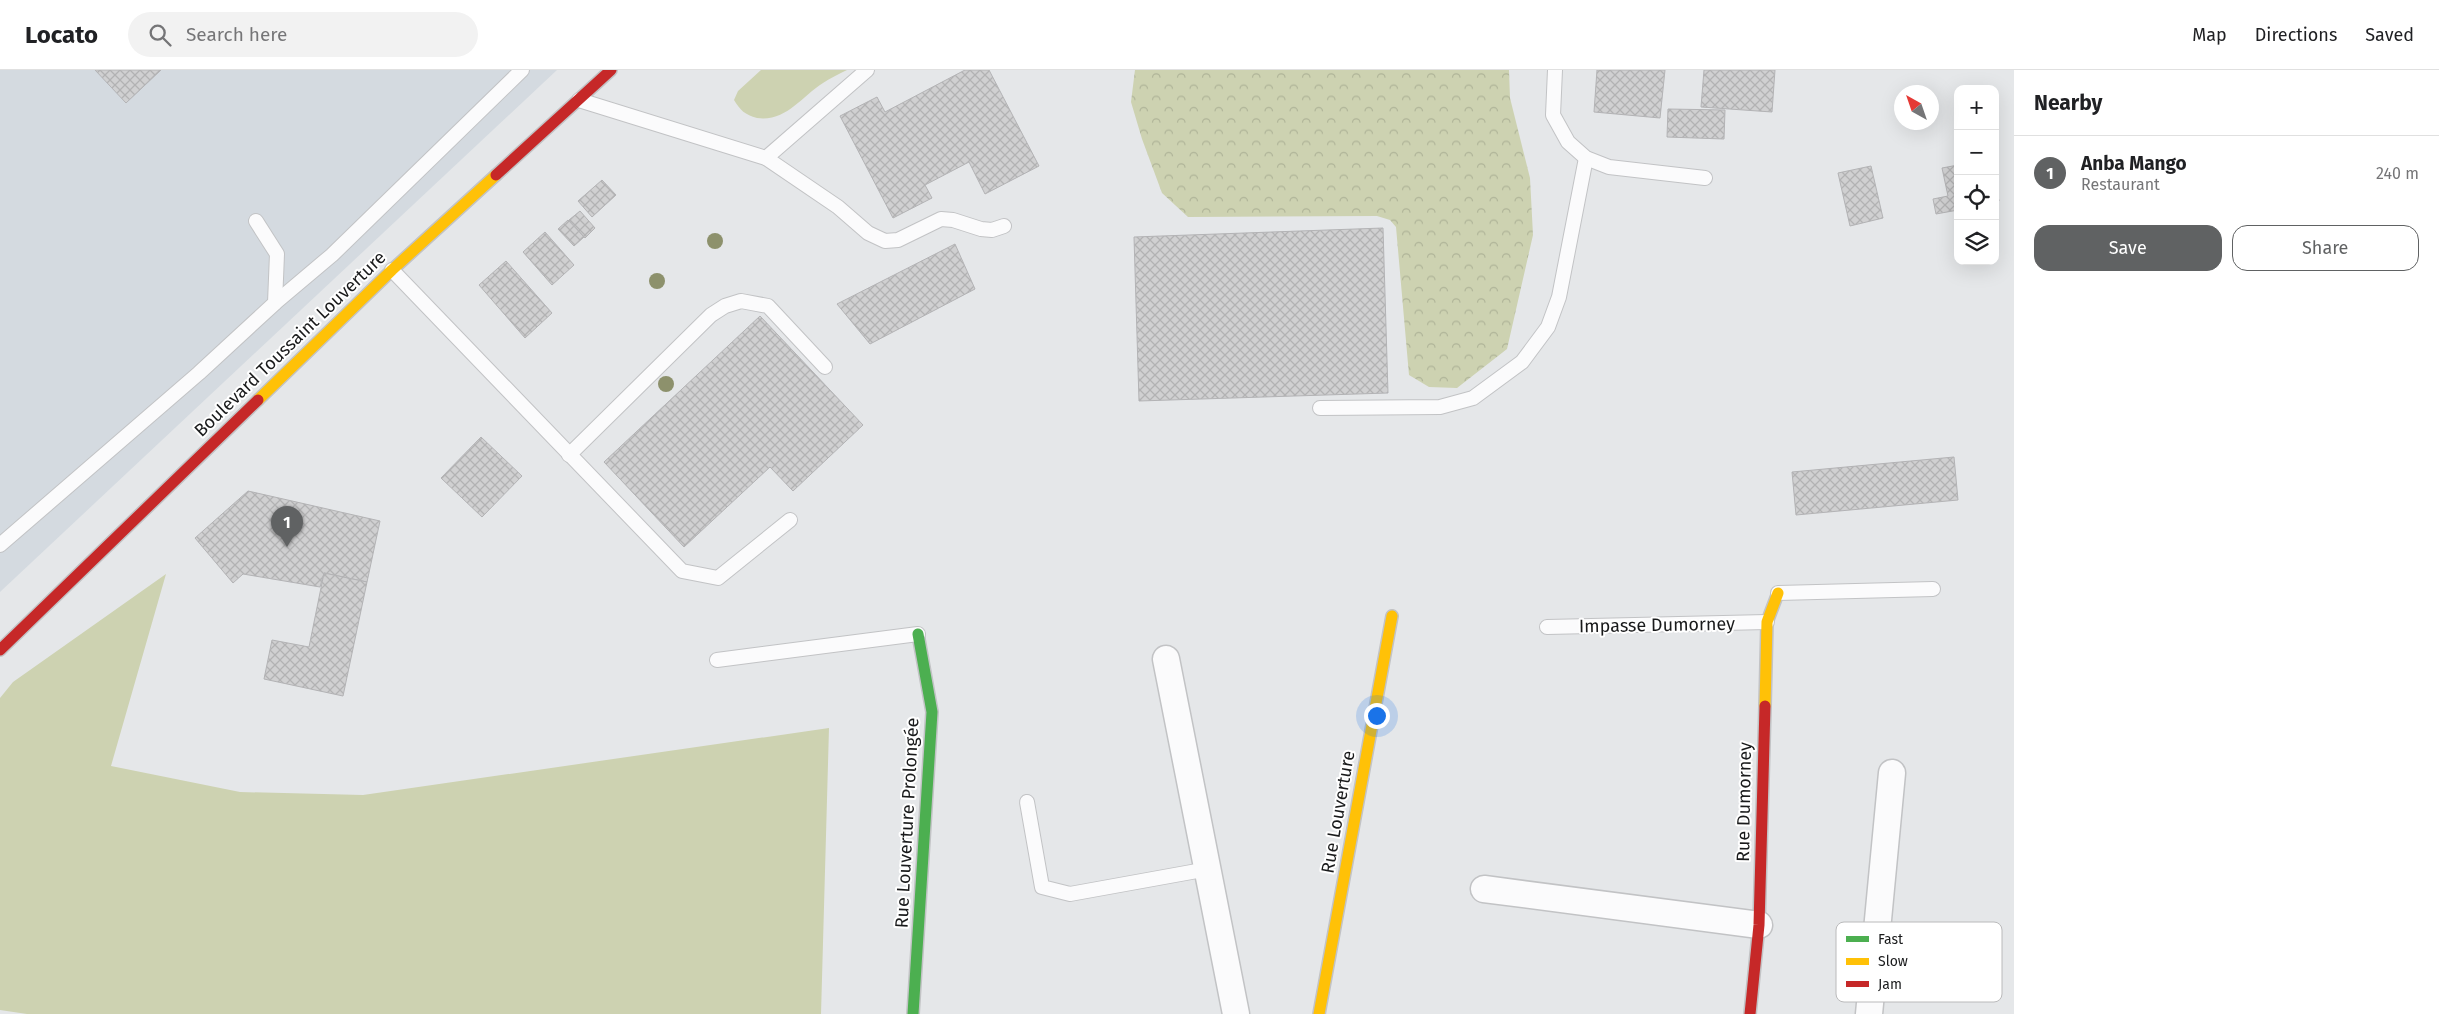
<!DOCTYPE html>
<html lang="en">
<head>
<meta charset="utf-8">
<style>
  body { margin:0; font-family:"Fira Sans",sans-serif; background:#f2f2f2; color:#202124 }
  .controls { position:absolute; right:15px; top:15px; display:grid; overflow:hidden; border-radius:10px; box-shadow:0 5px 20px #0002 }
  .controls button { width:45px; height:45px; display:grid; place-items:center; padding:0; border:0; border-bottom:1px solid #e0e0e0; background:#fff; color:#202124; font:25px sans-serif }
  .compass { position:absolute; left:1894px; top:15px; width:45px; height:45px; border-radius:50%; background:#fff; box-shadow:0 5px 20px #0002; rotate:320deg }
  .you { position:absolute; left:1376px; top:645px; width:18px; height:18px; margin:-12px; border:4px solid #fff; border-radius:50%; background:#1a73e8; box-shadow:0 0 0 8px #1a73e833 }
  .badge { display:grid; place-items:center; width:32px; height:32px; border-radius:50%; background:#606263; color:#fff; font-size:16px; font-weight:700 }
  .pin { position:absolute; translate:-50% -41px; filter:drop-shadow(0 1px 2px #0008) }
  .pin::after { content:''; position:absolute; top:26px; width:18px; height:15px; background:inherit; clip-path:polygon(0 0,100% 0,50% 100%) }
  .list { margin:0; padding:0; list-style:none }
  h2 { display:flex; justify-content:space-between; align-items:center; height:65px; margin:0; padding:0 20px; font-size:21px }
  h2 small { font-size:16px; font-weight:400; color:#757577 }
  .list li { display:grid; grid-template-columns:32px 1fr auto; gap:15px; align-items:center; box-sizing:border-box; height:75px; padding:0 20px; border-top:1px solid #e0e0e0 }
  .list b { display:block; font-size:19px; white-space:nowrap }
  .list p { margin:0; font-size:16px; white-space:nowrap; color:#757577 }
  .list em { font-size:16px; font-style:normal; color:#757577 }
  .actions { display:flex; gap:10px; padding:15px 20px }
  .actions a { flex:1; padding:11px 0; border:1px solid #606263; border-radius:15px; text-align:center; font-size:18px; color:#606263 }
  .actions .main { background:#606263; color:#fff }
  .icon { flex:none; width:28px; height:28px; fill:none; stroke:currentColor; stroke-width:2; stroke-linecap:round; stroke-linejoin:round }
  .map { position:relative; flex:none; width:2014px; height:944px; overflow:hidden }
  header { display:flex; align-items:center; gap:30px; box-sizing:border-box; height:70px; padding:0 25px; background:#fff; border-bottom:1px solid #e0e0e0 }
  header strong { font-size:24px }
  nav { display:flex; gap:28px; margin-inline-start:auto; font-size:18px }
  .search { width:350px; height:45px; background:#f2f2f2; display:flex; align-items:center; gap:12px; box-sizing:border-box; padding:0 18px; border-radius:28px; color:#757577; font-size:19px }
  main { display:flex }
  aside { flex:1; background:#fff }
  .map>svg:first-child { display:block }
</style>
</head>
<body>
<header>
<strong>Locato</strong>
<div class="search"><svg class="icon" aria-label="search" viewBox="0 0 24 24"><circle cx="10" cy="10" r="6"/><path d="M15 15l6 6"/></svg>Search here</div>
<nav><a>Map</a><a>Directions</a><a>Saved</a></nav>
</header>
<main>
<div class="map">
<svg width="2014" height="944" viewBox="0 0 2014 944">
  <defs>
    <pattern id="forest-crowns" width="20" height="18" patternUnits="userSpaceOnUse" patternTransform="scale(1.25)"><rect width="20" height="18" fill="#cdd2b1"/><path d="M2 6a3 3 0 1 1 6 0M12 15a3 3 0 1 1 6 0" fill="none" stroke="#afb498"/></pattern>
    <pattern id="building-cross-hatch" width="8" height="8" patternUnits="userSpaceOnUse" patternTransform="scale(1.25)"><rect width="8" height="8" fill="#d0d0d1"/><path d="M0 0l8 8M0 8l8-8" fill="none" stroke="#b2b2b3"/></pattern>
  </defs>
  <rect width="100%" height="100%" fill="#e5e7e9"/>
  <path fill="#d4dae0" d="M0,0H557L0,522Z"/>
  <g fill="#cdd2b1">
    <path d="M761,0H847C839,4 830,8 823,13C801,27 786,52 757,48C745,45 740,40 734,30L738,21Z"/>
    <path d="M166,504L111,696L240,722L363,725L829,658L821,944H27L0,940V628L13,612Z"/>
  </g>
  <path fill="url(#forest-crowns)" d="M1135,0H1509L1510,28L1530,108L1533,165L1507,279L1457,318L1429,317L1409,305L1396,157L1390,150L1377,146L1188,147L1162,123L1142,69L1131,32Z"/>
  <g fill="url(#building-cross-hatch)" stroke="#b3b3b5">
    <path d="M95,0H161L126,33Z"/>
    <path d="M965,0H989L1039,96L985,124L969,92L925,115L932,128L893,148L840,46L877,27L885,42Z"/>
    <path d="M1597,0H1665L1660,48L1594,42Z"/>
    <path d="M1704,0H1775L1772,42L1701,37Z"/>
    <path d="M1668,39L1725,40L1724,69L1667,67Z"/>
    <path d="M1958,95V140L1936,144L1933,129L1948,126L1942,98Z"/>
    <path d="M1871,96L1883,148L1850,156L1838,103Z"/>
    <path d="M602,110L616,125L592,147L578,131Z"/>
    <path d="M1995,111L1999,131L1995,132Z"/>
    <path d="M580,141L595,158L585,168L569,150Z"/>
    <path d="M568,150L584,167L574,176L558,159Z"/>
    <path d="M1383,158L1388,323L1139,331L1134,167Z"/>
    <path d="M545,162L574,195L552,215L523,182Z"/>
    <path d="M955,174L975,219L870,274L837,234Z"/>
    <path d="M506,191L552,243L525,268L479,215Z"/>
    <path d="M760,246L863,355L793,421L770,397L684,477L604,392Z"/>
    <path d="M481,367L522,406L482,447L441,408Z"/>
    <path d="M1954,387L1958,430L1796,445L1792,402Z"/>
    <path d="M248,421L380,451L367,512L324,503L320,517L243,504L233,513L195,468Z"/>
    <path d="M324,503L367,512L343,626L264,609L272,570L309,577Z"/>
  </g>
  <g fill="none" stroke-linecap="round" stroke-linejoin="round">
    <g stroke="#c2c3c5" stroke-width="16">
      <g id="lane">
        <path d="M1555,0L1553,45L1568,72L1586,88L1609,97L1705,108"/>
        <path d="M579,30L766,88L867,0"/>
        <path d="M766,88L838,137L868,163L885,171L898,170L941,149L953,150L981,159L992,160L1004,156"/>
        <path d="M392,200L682,501L718,508L790,450"/>
        <path d="M275,233L332,185L522,0"/>
        <path d="M1320,338L1440,337L1473,328L1522,292L1548,257L1559,227L1586,88"/>
        <path d="M569,385L711,245L725,236L741,231L768,236L825,297"/>
        <path d="M0,475L199,303L275,233L277,184L256,151"/>
        <path d="M1778,523L1933,519"/>
        <path d="M1547,557L1767,552"/>
        <path d="M717,590L918,564"/>
        <path d="M1027,732L1042,817L1070,824L1208,799"/>
      </g>
    </g>
    <g stroke="#c2c3c5" stroke-width="29">
      <g id="street">
        <path d="M1166,589L1236,944"/>
        <path d="M1484,819L1759,855"/>
        <path d="M1869,944L1892,703"/>
      </g>
    </g>
    <g stroke="#c2c3c5" stroke-width="14">
      <path id="fast" d="M913,944L932,642L918,564"/>
    </g>
    <g stroke="#c2c3c5" stroke-width="14">
      <g id="slow">
        <path d="M258,330L392,200L496,105"/>
        <path d="M1765,636L1767,552L1778,523"/>
        <path d="M1319,944L1392,546"/>
      </g>
    </g>
    <g stroke="#c2c3c5" stroke-width="14">
      <g id="jam">
        <path d="M496,105L611,0"/>
        <path d="M0,580L258,330"/>
        <path d="M1750,944L1759,855L1765,636"/>
      </g>
    </g>
    <use href="#lane" stroke="#fbfbfc" stroke-width="14"/>
    <use href="#street" stroke="#fbfbfc" stroke-width="26"/>
    <use href="#fast" stroke="#4caf50" stroke-width="11"/>
    <use href="#slow" stroke="#ffc107" stroke-width="11"/>
    <use href="#jam" stroke="#c62828" stroke-width="11"/>
  </g>
  <g fill="#8d916c">
    <circle cx="715" cy="171" r="8"/>
    <circle cx="657" cy="211" r="8"/>
    <circle cx="666" cy="314" r="8"/>
  </g>
  <g text-anchor="middle" stroke-width="4" stroke-linejoin="round" paint-order="stroke">
    <g font-size="18" fill="#191a1b" stroke="#fff">
      <text transform="translate(290 274) rotate(-44)" y="6">Boulevard Toussaint Louverture</text>
      <text transform="translate(1657 555) rotate(-1)" y="6">Impasse Dumorney</text>
      <text transform="translate(1744 732) rotate(-89)" y="6">Rue Dumorney</text>
      <text transform="translate(1338 742) rotate(-80)" y="6">Rue Louverture</text>
      <text transform="translate(907 753) rotate(-87)" y="6">Rue Louverture Prolongée</text>
    </g>
  </g>
  <rect x="1836" y="852" width="166" height="80" rx="8" fill="#fff" stroke="#bababb" stroke-width="1"/>
  <rect x="1846" y="866" width="23" height="6" fill="#4caf50"/>
  <rect x="1846" y="888" width="23" height="7" fill="#ffc107"/>
  <rect x="1846" y="911" width="23" height="6" fill="#c62828"/>
  <g font-size="14" fill="#191a1b">
    <text x="1878" y="874">Fast</text>
    <text x="1878" y="896">Slow</text>
    <text x="1878" y="919">Jam</text>
  </g>
</svg>
<div class="controls">
<button>+</button>
<button>−</button>
<button><svg class="icon" aria-label="locate" viewBox="0 0 24 24"><circle cx="12" cy="12" r="6"/><path d="M12 2v4M12 18v4M2 12h4M18 12h4"/></svg></button>
<button><svg class="icon" aria-label="layers" viewBox="0 0 24 24"><path d="M12 4l9 5-9 5-9-5zM3 14l9 5 9-5"/></svg></button>
</div>
<svg class="compass" viewBox="-18 -18 36 36"><path d="M0-13l5 13h-10z" fill="#e53935"/><path d="M0 13l5-13h-10z" fill="#757577"/></svg>
<div class="you"></div>
<div class="pin badge" style="left:287px;top:477px">1</div>
</div>
<aside>
<h2>Nearby<small></small></h2>
<ul class="list">
<li><span class="badge">1</span><div><b>Anba Mango</b><p>Restaurant</p></div><em>240 m</em></li>
</ul>
<div class="actions"><a class="main">Save</a><a>Share</a></div>
</aside>
</main>
</body>
</html>
